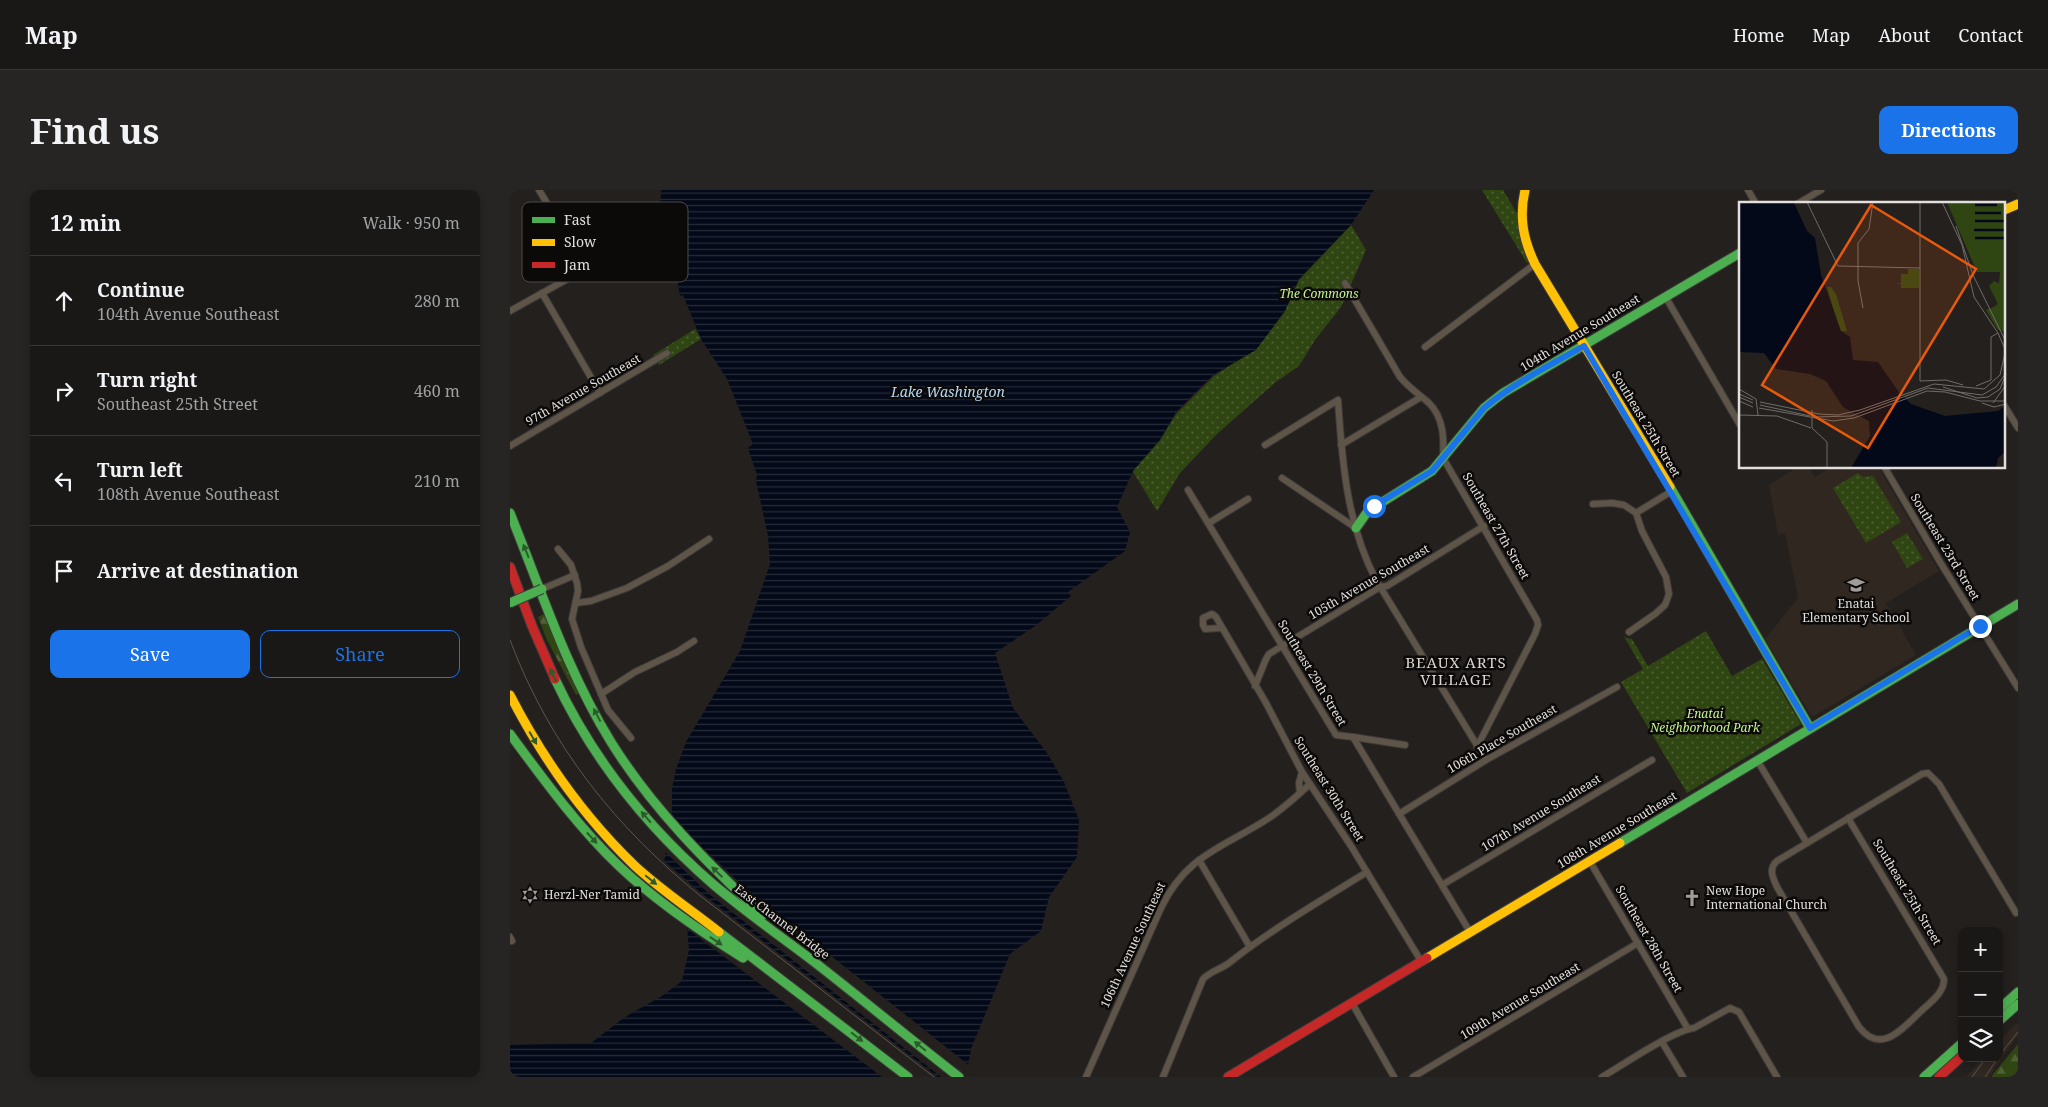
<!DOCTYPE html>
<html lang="en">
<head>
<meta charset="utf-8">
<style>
  body { margin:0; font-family:"Noto Serif",serif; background:#272523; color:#f1f3f6 }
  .controls { position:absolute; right:15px; bottom:15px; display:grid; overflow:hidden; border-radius:10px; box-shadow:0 2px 8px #0003 }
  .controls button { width:45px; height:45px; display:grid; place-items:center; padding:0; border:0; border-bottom:1px solid #383735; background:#1a1816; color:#f1f3f6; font:25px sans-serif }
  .stop { position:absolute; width:15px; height:15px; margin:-11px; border:4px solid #1a73e8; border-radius:50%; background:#fff }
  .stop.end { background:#1a73e8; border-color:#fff; box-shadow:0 1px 5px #0008 }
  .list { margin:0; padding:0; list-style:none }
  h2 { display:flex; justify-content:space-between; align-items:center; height:65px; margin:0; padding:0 20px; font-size:21px }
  h2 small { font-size:16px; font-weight:400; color:#9fa0a1 }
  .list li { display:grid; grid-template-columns:32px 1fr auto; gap:15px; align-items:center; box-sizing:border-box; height:90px; padding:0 20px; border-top:1px solid #383735 }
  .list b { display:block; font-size:19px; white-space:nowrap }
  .list p { margin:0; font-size:16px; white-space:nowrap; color:#9fa0a1 }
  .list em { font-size:16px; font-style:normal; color:#9fa0a1 }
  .actions { display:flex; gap:10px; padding:15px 20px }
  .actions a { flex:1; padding:11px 0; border:1px solid #1a73e8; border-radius:10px; text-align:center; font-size:18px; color:#1a73e8 }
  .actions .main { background:#1a73e8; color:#fff }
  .icon { flex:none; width:28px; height:28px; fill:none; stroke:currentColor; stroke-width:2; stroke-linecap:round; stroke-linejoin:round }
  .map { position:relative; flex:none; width:1508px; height:887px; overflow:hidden; border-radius:10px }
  header { display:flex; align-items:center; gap:30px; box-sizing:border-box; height:70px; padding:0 25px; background:#1a1816; border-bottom:1px solid #383735 }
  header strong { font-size:24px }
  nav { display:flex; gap:28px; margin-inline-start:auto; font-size:18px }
  .intro { display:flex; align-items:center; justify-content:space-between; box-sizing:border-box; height:120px; padding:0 30px }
  h1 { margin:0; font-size:35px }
  .button { padding:12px 22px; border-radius:10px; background:#1a73e8; color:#fff; font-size:18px; font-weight:700 }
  main { display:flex; gap:30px; padding:0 30px }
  aside { flex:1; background:#1a1816; border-radius:10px; box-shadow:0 2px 8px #0003 }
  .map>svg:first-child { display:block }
</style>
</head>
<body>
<header>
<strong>Map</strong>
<nav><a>Home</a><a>Map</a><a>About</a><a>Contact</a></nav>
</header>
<div class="intro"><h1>Find us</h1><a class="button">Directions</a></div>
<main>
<aside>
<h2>12 min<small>Walk · 950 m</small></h2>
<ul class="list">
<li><svg class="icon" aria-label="ahead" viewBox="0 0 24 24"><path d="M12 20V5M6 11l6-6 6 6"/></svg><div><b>Continue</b><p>104th Avenue Southeast</p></div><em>280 m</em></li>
<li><svg class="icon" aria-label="right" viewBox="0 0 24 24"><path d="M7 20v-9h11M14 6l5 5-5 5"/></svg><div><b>Turn right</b><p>Southeast 25th Street</p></div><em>460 m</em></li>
<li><svg class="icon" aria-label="left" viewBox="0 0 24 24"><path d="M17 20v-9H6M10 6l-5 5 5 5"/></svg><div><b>Turn left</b><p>108th Avenue Southeast</p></div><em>210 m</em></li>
<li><svg class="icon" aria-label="arrive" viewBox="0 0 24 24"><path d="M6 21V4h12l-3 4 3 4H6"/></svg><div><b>Arrive at destination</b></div></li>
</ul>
<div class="actions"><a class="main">Save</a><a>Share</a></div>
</aside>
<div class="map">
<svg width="1508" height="887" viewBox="0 0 1508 887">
  <defs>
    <pattern id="forest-firs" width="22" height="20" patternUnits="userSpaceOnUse" patternTransform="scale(1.25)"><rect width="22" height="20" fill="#304612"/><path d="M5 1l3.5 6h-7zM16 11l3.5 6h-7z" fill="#4e6034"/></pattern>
    <pattern id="park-dots" width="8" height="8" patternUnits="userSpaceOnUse" patternTransform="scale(1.25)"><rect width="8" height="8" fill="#304612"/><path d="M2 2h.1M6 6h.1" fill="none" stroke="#4e6034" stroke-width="1.8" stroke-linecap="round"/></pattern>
    <pattern id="water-rules" width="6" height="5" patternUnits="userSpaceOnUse" patternTransform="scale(1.25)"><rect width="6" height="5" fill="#030918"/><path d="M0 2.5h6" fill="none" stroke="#272c39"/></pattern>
  </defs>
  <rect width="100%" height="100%" fill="#23201e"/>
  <g fill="#302721">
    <path d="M1286,278H1299L1305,287L1320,278H1369L1429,381L1376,413L1406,465L1302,527L1255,449L1288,408L1275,343L1268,344L1259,295Z"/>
    <path d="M1508,832V845L1479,887H1456L1473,868H1489V851Z"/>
  </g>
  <g fill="url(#forest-firs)">
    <path d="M36,423L70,503L66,505L37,450L28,427Z"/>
    <path d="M1508,854V887H1482L1483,884Z"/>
  </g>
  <g fill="url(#park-dots)">
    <path d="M972,0H993L1011,30L1019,70L1017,73Z"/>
    <path d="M841,35L856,60L831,117L805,150L789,176L766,192L707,244L670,283L647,321L622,280L650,250L667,223L704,186L746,159L775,121L789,90Z"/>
    <path d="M185,139L191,149L149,175L143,165Z"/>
    <path d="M1348,283L1353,287L1363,286L1391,332L1356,353L1323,298Z"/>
    <path d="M1397,343L1413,369L1397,378L1382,352Z"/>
    <path d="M1196,441L1222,486L1252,469L1291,534L1177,603L1111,492L1133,479L1113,445L1116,448L1122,449L1138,476Z"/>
  </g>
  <path fill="url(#water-rules)" d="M151,0H864L841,35L789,89L775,121L746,160L703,185L666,222L650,250L623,281L607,317L620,342L615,361L558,402L561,406L525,436L485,463L503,518L537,563L554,592L569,630L567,667L539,707L531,741L500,764L461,859L456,887H0V855L81,853L115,827L152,806L172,791L179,760L175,712L154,673L162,623V599L166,579L176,552L230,461L260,374L258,346L246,291L247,285L238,258L243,254L217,189L191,149L173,105L170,106L167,88L161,80L162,74L160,70L162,54L160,45L150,25Z"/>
  <g fill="#23201e">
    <path d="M159,621L190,655L233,696L460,876L458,887H431L199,704L153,660Z"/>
    <path d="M152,669L190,702L428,887H372L175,737L173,712L151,674Z"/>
  </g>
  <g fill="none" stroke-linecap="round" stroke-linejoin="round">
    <g stroke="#3d3b3a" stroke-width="8">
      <g id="street">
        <path d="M1238,0L1246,14"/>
        <path d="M1287,14L1311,0"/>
        <path d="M835,93L890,187C899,198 909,204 919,213C934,228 934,249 933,268L1027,430L1028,435L1025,444L967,557"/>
        <path d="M32,103L90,203"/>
        <path d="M1155,106L1230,235"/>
        <path d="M0,121L70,82L72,78V71L29,0"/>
        <path d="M915,157L1025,74"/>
        <path d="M1494,215L1508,238"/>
        <path d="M755,255L828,210C832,271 837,335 866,390L976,570"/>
        <path d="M831,255L911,207"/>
        <path d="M0,256L157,163"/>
        <path d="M1375,278L1430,372L1508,498"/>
        <path d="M772,288L846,338"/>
        <path d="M678,300L826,545L843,547L960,742"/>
        <path d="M1083,314L1102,313L1114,315L1126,323L1132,341L1156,387L1159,404L1155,415L1145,424L1119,442"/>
        <path d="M1126,323L1162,301"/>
        <path d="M699,333L738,309"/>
        <path d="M48,359L61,375L67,393L68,401L62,429L71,457L98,520L121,548"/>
        <path d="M32,399L65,385"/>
        <path d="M66,413L81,411L117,398L158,376L199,349"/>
        <path d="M710,438L695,439L693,435V428L702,424L706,427L756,513L792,582L841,656L911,771"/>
        <path d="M745,496L756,469L759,464L870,397L877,396L974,336"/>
        <path d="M91,504L125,482L167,462L184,451"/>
        <path d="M843,547L895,555"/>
        <path d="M1247,570L1297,653"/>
        <path d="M790,603L789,593L792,582"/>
        <path d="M889,624L976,570L1107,497"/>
        <path d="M1338,628L1434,789C1434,804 1419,813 1409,823C1392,839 1371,865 1349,837L1267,697C1263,688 1258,679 1267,671L1412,584L1418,583L1429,594L1506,723"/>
        <path d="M689,670L740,757"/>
        <path d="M1079,670L1178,839"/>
        <path d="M932,695L1142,570"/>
        <path d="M0,747L2,751"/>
        <path d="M842,813L884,887"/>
        <path d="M1152,852L1173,887"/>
        <path d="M576,887L651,718C676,665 713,658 759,628C774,618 787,606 800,594"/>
        <path d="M653,887L693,789C701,781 711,779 719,773C762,739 810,711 857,682"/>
        <path d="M903,887L1128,753"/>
        <path d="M1092,887C1113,875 1162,841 1184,838L1220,818L1229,822L1267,887"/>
      </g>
    </g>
    <g stroke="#3d3b3a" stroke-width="11">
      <g id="fast">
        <path d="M1160,297L1300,538"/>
        <path d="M0,323C31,400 57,481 101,552C142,618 196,672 253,725"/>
        <path d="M846,338L858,321L922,281L974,218L993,203L1230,63"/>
        <path d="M45,489C82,568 138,638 204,695C236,722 270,746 303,771C352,809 400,849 449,887"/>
        <path d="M0,544C34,590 68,637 110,677C147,712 190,741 233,768"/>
        <path d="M1110,653L1508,414"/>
        <path d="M209,742L398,887"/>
        <path d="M1489,819L1508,802"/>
        <path d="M1489,831L1508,814"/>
        <path d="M1414,887L1452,853"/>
      </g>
    </g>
    <g stroke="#3d3b3a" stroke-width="11">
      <g id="slow">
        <path d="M1015,0C1009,27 1013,49 1025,74L1160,297"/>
        <path d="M1494,20L1508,14"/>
        <path d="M0,505C33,569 73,626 125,676C151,700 181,720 209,742"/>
        <path d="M917,768L1110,653"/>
      </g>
    </g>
    <g stroke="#3d3b3a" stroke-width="11">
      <g id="jam">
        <path d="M0,377L22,436L45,489"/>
        <path d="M718,887L917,768"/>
        <path d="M1429,887L1452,866"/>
      </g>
    </g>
    <use href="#street" stroke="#5e5448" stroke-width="6"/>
    <use href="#fast" stroke="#4caf50" stroke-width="9"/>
    <use href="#slow" stroke="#ffc107" stroke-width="9"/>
    <use href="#jam" stroke="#c62828" stroke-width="9"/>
    <g stroke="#5d564d" stroke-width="1">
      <path d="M0,450C40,556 105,637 193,708L424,887"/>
      <path d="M1489,866L1508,842"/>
      <path d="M1462,887L1476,868"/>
      <path d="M1475,887L1488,868"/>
    </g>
    <g stroke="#3d3b3a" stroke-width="11" stroke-linecap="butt">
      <path id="fast-bridge" d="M0,413L32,399"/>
    </g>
    <use href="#fast-bridge" stroke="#4caf50" stroke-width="9"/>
  </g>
  <defs><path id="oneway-solid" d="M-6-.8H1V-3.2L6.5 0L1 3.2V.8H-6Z" transform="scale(1.25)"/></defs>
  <g fill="#2c5c2c">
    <use href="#oneway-solid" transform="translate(16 361) rotate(-112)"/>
    <use href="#oneway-solid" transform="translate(43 485) rotate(-116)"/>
    <use href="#oneway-solid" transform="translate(87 525) rotate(-118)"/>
    <use href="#oneway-solid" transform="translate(23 548) rotate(60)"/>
    <use href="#oneway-solid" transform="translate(136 627) rotate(-131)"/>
    <use href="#oneway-solid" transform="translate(82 648) rotate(47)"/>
    <use href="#oneway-solid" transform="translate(207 682) rotate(-136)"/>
    <use href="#oneway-solid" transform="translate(141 690) rotate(39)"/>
    <use href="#oneway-solid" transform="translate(206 751) rotate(33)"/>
    <use href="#oneway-solid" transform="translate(347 847) rotate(38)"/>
    <use href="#oneway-solid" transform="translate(410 856) rotate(-141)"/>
  </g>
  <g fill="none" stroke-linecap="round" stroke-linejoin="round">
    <path stroke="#1a73e8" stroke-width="6" d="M864,316L922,281L974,218C1004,193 1040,175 1074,156L1300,538L1470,436"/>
  </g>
  <defs>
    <g id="school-bare" transform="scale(1.35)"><path d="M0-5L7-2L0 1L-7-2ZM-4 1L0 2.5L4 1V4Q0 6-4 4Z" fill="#9f9c9a" stroke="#0c0a09" stroke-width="2.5" paint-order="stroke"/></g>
    <g id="synagogue-bare" transform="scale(1.35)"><path d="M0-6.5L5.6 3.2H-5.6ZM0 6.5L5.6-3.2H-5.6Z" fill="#9f9c9a" stroke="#0c0a09" stroke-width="2.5" paint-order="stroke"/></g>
    <g id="church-bare" transform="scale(1.35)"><path d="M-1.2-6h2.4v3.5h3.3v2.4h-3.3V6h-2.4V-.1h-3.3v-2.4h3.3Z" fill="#9f9c9a" stroke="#0c0a09" stroke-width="2.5" paint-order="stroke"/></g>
  </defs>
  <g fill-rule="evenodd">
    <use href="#school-bare" x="1346" y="395"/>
    <use href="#synagogue-bare" x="20" y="705"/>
    <use href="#church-bare" x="1182" y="708"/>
  </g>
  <g text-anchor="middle" stroke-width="5" stroke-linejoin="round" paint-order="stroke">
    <g font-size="12" font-style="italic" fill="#c2f48f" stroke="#0c0a09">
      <text x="809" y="108">The Commons</text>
      <text x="1195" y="528">Enatai<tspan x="1195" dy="14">Neighborhood Park</tspan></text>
    </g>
    <g font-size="12" fill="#e2dfdd" stroke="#0c0a09">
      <text transform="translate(1070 143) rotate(-31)" y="4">104th Avenue Southeast</text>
      <text transform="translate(73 200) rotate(-30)" y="4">97th Avenue Southeast</text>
      <text transform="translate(1136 234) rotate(59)" y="4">Southeast 25th Street</text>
      <text transform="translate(986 336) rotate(60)" y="4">Southeast 27th Street</text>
      <text transform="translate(1435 357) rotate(59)" y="4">Southeast 23rd Street</text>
      <text transform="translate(859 392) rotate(-30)" y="4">105th Avenue Southeast</text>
      <text transform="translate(802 483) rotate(59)" y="4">Southeast 29th Street</text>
      <text transform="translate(992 549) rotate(-30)" y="4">106th Place Southeast</text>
      <text transform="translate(819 599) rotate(58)" y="4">Southeast 30th Street</text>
      <text transform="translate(1031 623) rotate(-31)" y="4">107th Avenue Southeast</text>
      <text transform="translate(1107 640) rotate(-31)" y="4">108th Avenue Southeast</text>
      <text transform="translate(1397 702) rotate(59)" y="4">Southeast 25th Street</text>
      <text transform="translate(272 732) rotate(37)" y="4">East Channel Bridge</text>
      <text transform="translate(1139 749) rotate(60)" y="4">Southeast 28th Street</text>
      <text transform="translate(623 755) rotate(-65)" y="4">106th Avenue Southeast</text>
      <text transform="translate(1010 811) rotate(-31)" y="4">109th Avenue Southeast</text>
    </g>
    <g font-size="12" fill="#e2dfdd" stroke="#0c0a09" text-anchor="start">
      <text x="1346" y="418" text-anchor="middle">Enatai<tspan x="1346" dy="14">Elementary School</tspan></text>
      <text x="1196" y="705">New Hope<tspan x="1196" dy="14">International Church</tspan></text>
      <text x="34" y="709">Herzl-Ner Tamid</text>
    </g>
    <g font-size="14" font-style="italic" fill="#b7d7f6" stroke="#0c0a09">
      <text x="438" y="207">Lake Washington</text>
    </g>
    <g font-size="15" letter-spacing="1" fill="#dbd5d1" stroke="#0c0a09">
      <text x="946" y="478">BEAUX ARTS<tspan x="946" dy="17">VILLAGE</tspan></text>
    </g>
  </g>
  <g transform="translate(1229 12)">
    <rect width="266" height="266" fill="#23201e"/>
    <path d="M255,79L263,83L266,129L261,128L253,106L259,102L250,84Z" fill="#304612"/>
    <path d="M208,0H266V129L259,128L247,108L258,104L261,70H238ZM169,67H180V86H162V82H156L162,81V72H169ZM88,85H92L97,92L108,129H101Z" fill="#304612"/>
    <path d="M0,0L55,1L68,29L76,36L82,73L102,129L111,135L114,158L139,160L159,189L172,202L206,214L259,209L266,204V250L259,256L257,266H112L131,234L130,219L104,205L87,179L71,172L37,167L25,151L0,150Z" fill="#030918"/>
    <path fill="none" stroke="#030918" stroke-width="2.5" d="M236,3H258M236,11H262M236,19H265M235,28H267M236,36H267"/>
    <path fill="none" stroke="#6f6c6a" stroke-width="1" d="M68,0L99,64L181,66M181,0V179L207,178L224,183M203,0L223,43L235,95L259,131M217,24L234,73L267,140M124,106L119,79V41L130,27L134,0M259,131L265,145M237,184L252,178V135L259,131M204,185L238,196L249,195L261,187L267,172M0,187L17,197L19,213M0,192L14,198M0,195L14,201M0,199L14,205M21,200L80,212L99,213L121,208L195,182L245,187L261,173L266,151M243,201L255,205L267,202M254,201L267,183M21,203L71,214M20,206L94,219L115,216L188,189L206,190L241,199H267M73,208V226L88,240V266M0,213L38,214L72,226M76,215L112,214L189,186L243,193L257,185L267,171"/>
    <path fill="#e8590c" fill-opacity="0.15" stroke="#e8590c" stroke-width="2.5" d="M132,3L237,67L129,246L23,183Z"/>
    <rect width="266" height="266" fill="none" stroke="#e2dfdd" stroke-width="2.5"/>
  </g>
  <rect x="12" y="12" width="166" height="80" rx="8" fill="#0c0a09" stroke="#4c4a49" stroke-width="1"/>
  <rect x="22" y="27" width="23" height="6" fill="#4caf50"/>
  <rect x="22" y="49" width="23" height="7" fill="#ffc107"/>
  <rect x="22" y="72" width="23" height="6" fill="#c62828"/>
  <g font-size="14" fill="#e2dfdd">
    <text x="54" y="35">Fast</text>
    <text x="54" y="57">Slow</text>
    <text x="54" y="80">Jam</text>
  </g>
</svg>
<div class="controls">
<button>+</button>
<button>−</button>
<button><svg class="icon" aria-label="layers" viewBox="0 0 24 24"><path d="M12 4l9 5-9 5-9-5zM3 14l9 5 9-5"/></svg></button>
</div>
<div class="stop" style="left:864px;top:316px"></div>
<div class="stop end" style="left:1470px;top:436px"></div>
</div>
</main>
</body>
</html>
